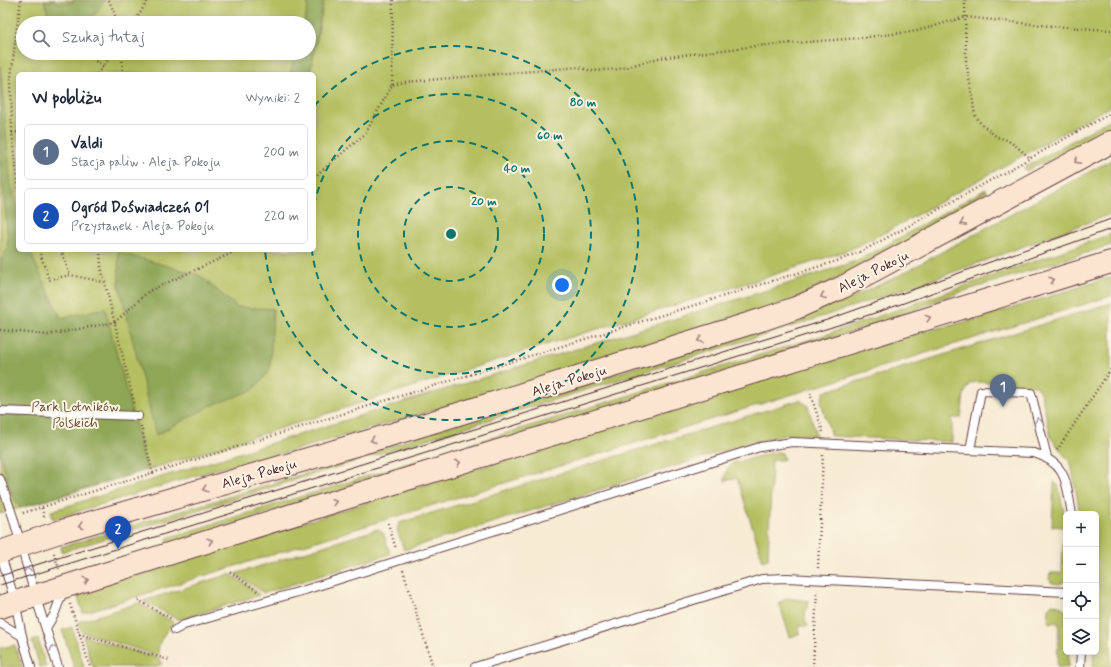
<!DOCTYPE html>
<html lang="pl">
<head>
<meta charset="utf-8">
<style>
  body { margin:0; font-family:Mynerve,sans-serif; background:#f2f2f3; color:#1f2937 }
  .controls { position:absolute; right:12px; bottom:12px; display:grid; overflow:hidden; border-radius:6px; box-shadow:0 2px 10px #0003 }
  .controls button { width:36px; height:36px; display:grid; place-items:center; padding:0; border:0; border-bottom:1px solid #e0e1e3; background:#fff; color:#1f2937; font:20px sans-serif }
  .you { position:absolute; left:562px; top:285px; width:14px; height:14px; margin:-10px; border:3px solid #fff; border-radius:50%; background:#1a73e8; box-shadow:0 0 0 6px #1a73e833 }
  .badge { display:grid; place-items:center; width:26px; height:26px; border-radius:50%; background:#b5179e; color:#fff; font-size:13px; font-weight:700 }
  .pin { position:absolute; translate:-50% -33px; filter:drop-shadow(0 1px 2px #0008) }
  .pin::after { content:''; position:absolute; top:21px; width:14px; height:12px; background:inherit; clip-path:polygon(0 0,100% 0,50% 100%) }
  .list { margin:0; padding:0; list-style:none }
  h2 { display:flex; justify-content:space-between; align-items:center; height:52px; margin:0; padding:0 16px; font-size:17px }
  h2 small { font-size:13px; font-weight:400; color:#747a83 }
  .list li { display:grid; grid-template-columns:26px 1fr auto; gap:12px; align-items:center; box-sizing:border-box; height:56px; margin:0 8px 8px; padding:0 8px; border:1px solid #e0e1e3; border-radius:6px }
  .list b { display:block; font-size:15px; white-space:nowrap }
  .list p { margin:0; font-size:13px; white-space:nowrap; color:#747a83 }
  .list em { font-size:13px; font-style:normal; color:#747a83 }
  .icon { flex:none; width:22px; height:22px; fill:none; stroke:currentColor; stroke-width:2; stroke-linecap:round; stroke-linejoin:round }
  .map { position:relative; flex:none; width:1111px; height:667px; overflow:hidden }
  .search { position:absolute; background:#fff; box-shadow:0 2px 10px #0003; left:16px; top:16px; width:300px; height:44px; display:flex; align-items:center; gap:10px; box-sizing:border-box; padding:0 14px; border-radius:22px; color:#747a83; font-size:15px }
  .panel { position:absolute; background:#fff; box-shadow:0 2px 10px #0003; left:16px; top:72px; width:300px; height:180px; border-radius:6px }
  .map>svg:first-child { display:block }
</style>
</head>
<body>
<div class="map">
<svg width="1111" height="667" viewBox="0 0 1111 667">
  <rect width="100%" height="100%" fill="#fcf5e5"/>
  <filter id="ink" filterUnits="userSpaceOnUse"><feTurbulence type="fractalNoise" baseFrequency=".025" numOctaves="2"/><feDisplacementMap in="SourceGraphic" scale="8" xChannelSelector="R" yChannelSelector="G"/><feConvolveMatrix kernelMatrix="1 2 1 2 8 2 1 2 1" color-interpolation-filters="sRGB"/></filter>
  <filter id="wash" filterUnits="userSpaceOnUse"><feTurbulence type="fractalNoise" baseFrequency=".012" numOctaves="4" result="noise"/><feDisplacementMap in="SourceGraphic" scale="16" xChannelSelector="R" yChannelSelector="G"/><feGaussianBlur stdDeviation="0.9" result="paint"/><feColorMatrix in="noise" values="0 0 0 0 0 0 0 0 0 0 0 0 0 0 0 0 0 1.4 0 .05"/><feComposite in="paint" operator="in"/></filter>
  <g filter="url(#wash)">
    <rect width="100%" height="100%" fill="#f6ebd3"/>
    <g fill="#b3bf60" stroke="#7e6f46">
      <path d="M0,0H308V7L304,23H23V53H296L290,74H18V250H314V74H310L324,0H1111V106L888,231L849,250L764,278L545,345L164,465L0,514Z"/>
      <path d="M1111,119V132L1062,158L1037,165L1026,171L1024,168Z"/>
      <path d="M1111,160V214L929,281L812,320L62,552L61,547L340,463L424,434L812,312L860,294L896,277Z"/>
      <path d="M986,189L987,192L967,203L943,224L796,299L573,370L288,452L214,470L53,519L51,511L784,285L853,262L876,251Z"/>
      <path d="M1111,234V245L949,296L883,322L169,544L167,538L831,333Z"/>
      <path d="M1111,277V296L83,613L77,594L81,591L912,334L974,320Z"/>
      <path d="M1111,303V667H1093L1094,652H1096V514H1080L1071,464L1051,438L1042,397L1037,386L982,382L970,383L964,394L961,418H952V442L831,436L821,402L824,392Z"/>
      <path d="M800,400L808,406L816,435H785L743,445L404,550L397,530L399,523Z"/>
      <path d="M776,452L782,453L784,459L783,460H772L768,559L763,561L737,478L725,481C725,472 727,468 733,463Z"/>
      <path d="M1054,482L1058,485L1066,521V581L1059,584L1052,583L1049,579L1050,573H1062L1064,527L1052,526Z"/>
      <path d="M378,529L384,534L390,554L264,593L235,574Z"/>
      <path d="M230,574L256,591L259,595L179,620L143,601Z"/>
      <path d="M787,598L809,601C806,610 802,617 808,626H799V634L790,637L779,603Z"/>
      <path d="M138,603L172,621L174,623C165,632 156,643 159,656L82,632L78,622Z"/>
      <path d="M1052,604L1059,605L1066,611V652H1069L1068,667H1057L1059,623L1048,622L1049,608Z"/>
      <path d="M72,627L84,667H74L62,630Z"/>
      <path d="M83,636L160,659L162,664L154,667H93Z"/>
      <path d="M38,639L46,667H40L32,641Z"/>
      <path d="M15,645L22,667H1L0,648Z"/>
    </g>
    <g fill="#8ea656" stroke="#6c6240">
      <path d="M44,0H55L58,3L73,2L74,0H105L89,23H33L28,18L47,19L49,17Z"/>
      <path d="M308,0H324L310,74H290L296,53H309V23H304L308,7Z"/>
      <path d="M0,66L11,185L18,213V250H29L61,318L105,308L147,470L20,508L12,494L0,455V262L4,256L8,241L3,187L0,176Z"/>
      <path d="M118,252L199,275L237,307L273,309L270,370L253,390L212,405L156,435L119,285Z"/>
    </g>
  </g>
  <g filter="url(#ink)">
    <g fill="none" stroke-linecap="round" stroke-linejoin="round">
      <g stroke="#643e44" stroke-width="10">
        <g id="service">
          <path d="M0,411L138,416"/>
          <path d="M970,450L981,391L1031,393L1047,457"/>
          <path d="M0,479L13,517L35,595L58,667"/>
          <path d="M0,552L15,601L22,636L31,667"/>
          <path d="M0,623L22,636"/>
          <path d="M46,628L54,615L63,591"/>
          <path d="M175,630L184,625L308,589L760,447L792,442L1034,453C1068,464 1066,483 1072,514"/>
          <path d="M475,667L762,579L787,578L1066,592"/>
          <path d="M1080,667L1081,652"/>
        </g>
      </g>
      <g stroke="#643e44" stroke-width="24">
        <g id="secondary">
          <path d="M0,552L62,531L410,429L764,319L796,308L843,287L1111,142"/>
          <path d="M0,607L365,492L1111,262"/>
        </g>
      </g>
      <g stroke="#643e44" stroke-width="2.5" stroke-dasharray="1 3" stroke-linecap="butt">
        <path d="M109,0L118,23"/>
        <path d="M965,0L966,60L975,115L981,124L997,137L1007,140L1016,146L1030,158"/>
        <path d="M134,23L148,0"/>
        <path d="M69,53L93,59L103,66"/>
        <path d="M122,53L123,74"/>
        <path d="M97,74L113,53"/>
        <path d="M392,85L393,0"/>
        <path d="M12,133L18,132"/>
        <path d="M314,177L365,134L392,85L405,82L579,67L591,71L619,69L659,58L756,46L859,38L917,31L965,17L1050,26L1111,30"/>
        <path d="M18,188L12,133L11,77L16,34L21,0"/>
        <path d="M39,250L49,280L70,275L104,282"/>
        <path d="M61,250L70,275"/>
        <path d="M100,250L101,267L135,406"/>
        <path d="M0,330L48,335L115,322L149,291L230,254L233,250"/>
        <path d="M810,393L823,432"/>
        <path d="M141,426L153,474"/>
        <path d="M1057,450L1111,369"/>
        <path d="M42,508L44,517"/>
        <path d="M23,513L840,260L864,250L905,228L1111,113"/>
        <path d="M388,523L396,549"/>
        <path d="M54,553L59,569"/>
        <path d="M818,568L823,455"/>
        <path d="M403,570L433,667"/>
        <path d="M230,572L259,592"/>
        <path d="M138,600L172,619"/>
        <path d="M70,604L90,667"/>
        <path d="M79,634L169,660"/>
        <path d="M813,667L817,591"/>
      </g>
      <use href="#service" stroke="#fff" stroke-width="8"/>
      <use href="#secondary" stroke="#fce5d0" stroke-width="22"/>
      <g stroke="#4a1f2b" stroke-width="1">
        <path d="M0,576L827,320L1111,219"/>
        <path d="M0,585L829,328L887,309L1111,229"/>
      </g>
    </g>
    <defs><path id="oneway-chevron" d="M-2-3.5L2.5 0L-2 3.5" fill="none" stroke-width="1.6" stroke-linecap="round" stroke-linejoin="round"/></defs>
    <g stroke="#a3827e">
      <use href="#oneway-chevron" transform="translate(1077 161) rotate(151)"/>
      <use href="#oneway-chevron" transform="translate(963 223) rotate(151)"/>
      <use href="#oneway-chevron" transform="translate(1052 280) rotate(-17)"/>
      <use href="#oneway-chevron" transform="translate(823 296) rotate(157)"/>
      <use href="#oneway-chevron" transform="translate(928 318) rotate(-17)"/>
      <use href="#oneway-chevron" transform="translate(700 340) rotate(163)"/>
      <use href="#oneway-chevron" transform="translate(373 440) rotate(163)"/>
      <use href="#oneway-chevron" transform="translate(458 463) rotate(-17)"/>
      <use href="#oneway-chevron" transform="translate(205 489) rotate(163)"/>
      <use href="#oneway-chevron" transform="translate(334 502) rotate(-17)"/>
      <use href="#oneway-chevron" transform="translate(81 526) rotate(163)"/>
      <use href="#oneway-chevron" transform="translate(210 541) rotate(-17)"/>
      <use href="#oneway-chevron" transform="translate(86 580) rotate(-17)"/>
    </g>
    <g stroke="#ae9aa0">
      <use href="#oneway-chevron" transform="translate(1038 420) rotate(-104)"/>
      <use href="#oneway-chevron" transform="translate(27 570) rotate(-106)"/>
      <use href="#oneway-chevron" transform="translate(53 648) rotate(-107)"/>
    </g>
  </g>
  <g fill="none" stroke="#0f766e" stroke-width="2" stroke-dasharray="7 5">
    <circle cx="451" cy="234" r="47"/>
    <circle cx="451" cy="234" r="93"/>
    <path d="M314 205A140 140 0 1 1 312 251"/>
    <path d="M314 106A187 187 0 1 1 265 250"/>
  </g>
  <g text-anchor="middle" stroke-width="4" stroke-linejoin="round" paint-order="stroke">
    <g font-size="14" fill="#4a1f2b" stroke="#fcf5e5">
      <text transform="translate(873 271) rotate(-27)" y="5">Aleja Pokoju</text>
      <text transform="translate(569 380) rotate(-17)" y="5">Aleja Pokoju</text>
      <text transform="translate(259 473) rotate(-16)" y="5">Aleja Pokoju</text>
    </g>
    <g font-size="14" fill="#6a4f3b" stroke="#fcf5e5">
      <text x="75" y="411">Park Lotników<tspan x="75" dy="16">Polskich</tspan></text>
    </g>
  </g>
  <circle cx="451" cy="234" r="6" fill="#0f766e" stroke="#fcf5e5" stroke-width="2"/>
  <g font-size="12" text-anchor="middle" font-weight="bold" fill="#0f766e" stroke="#fcf5e5" stroke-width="4" stroke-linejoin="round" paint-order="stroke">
    <text x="583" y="106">80 m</text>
    <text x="550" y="139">60 m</text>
    <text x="517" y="172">40 m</text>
    <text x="484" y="205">20 m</text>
  </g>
</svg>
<div class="controls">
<button>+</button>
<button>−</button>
<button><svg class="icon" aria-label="locate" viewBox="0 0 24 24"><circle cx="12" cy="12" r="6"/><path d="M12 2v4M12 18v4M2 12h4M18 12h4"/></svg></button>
<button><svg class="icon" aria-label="layers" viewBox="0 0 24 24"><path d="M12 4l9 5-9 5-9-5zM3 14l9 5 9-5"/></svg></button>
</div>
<div class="you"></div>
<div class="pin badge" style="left:1003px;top:407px;background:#5c6f8a">1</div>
<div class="pin badge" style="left:118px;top:549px;background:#1a4fb4">2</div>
<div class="search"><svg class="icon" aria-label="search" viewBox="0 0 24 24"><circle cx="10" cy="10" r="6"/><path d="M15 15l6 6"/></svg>Szukaj tutaj</div>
<section class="panel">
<h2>W pobliżu<small>Wyniki: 2</small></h2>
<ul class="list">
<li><span class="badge" style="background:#5c6f8a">1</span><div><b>Valdi</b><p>Stacja paliw · Aleja Pokoju</p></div><em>200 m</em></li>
<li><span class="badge" style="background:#1a4fb4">2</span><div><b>Ogród Doświadczeń 01</b><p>Przystanek · Aleja Pokoju</p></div><em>220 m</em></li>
</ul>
</section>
</div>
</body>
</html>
